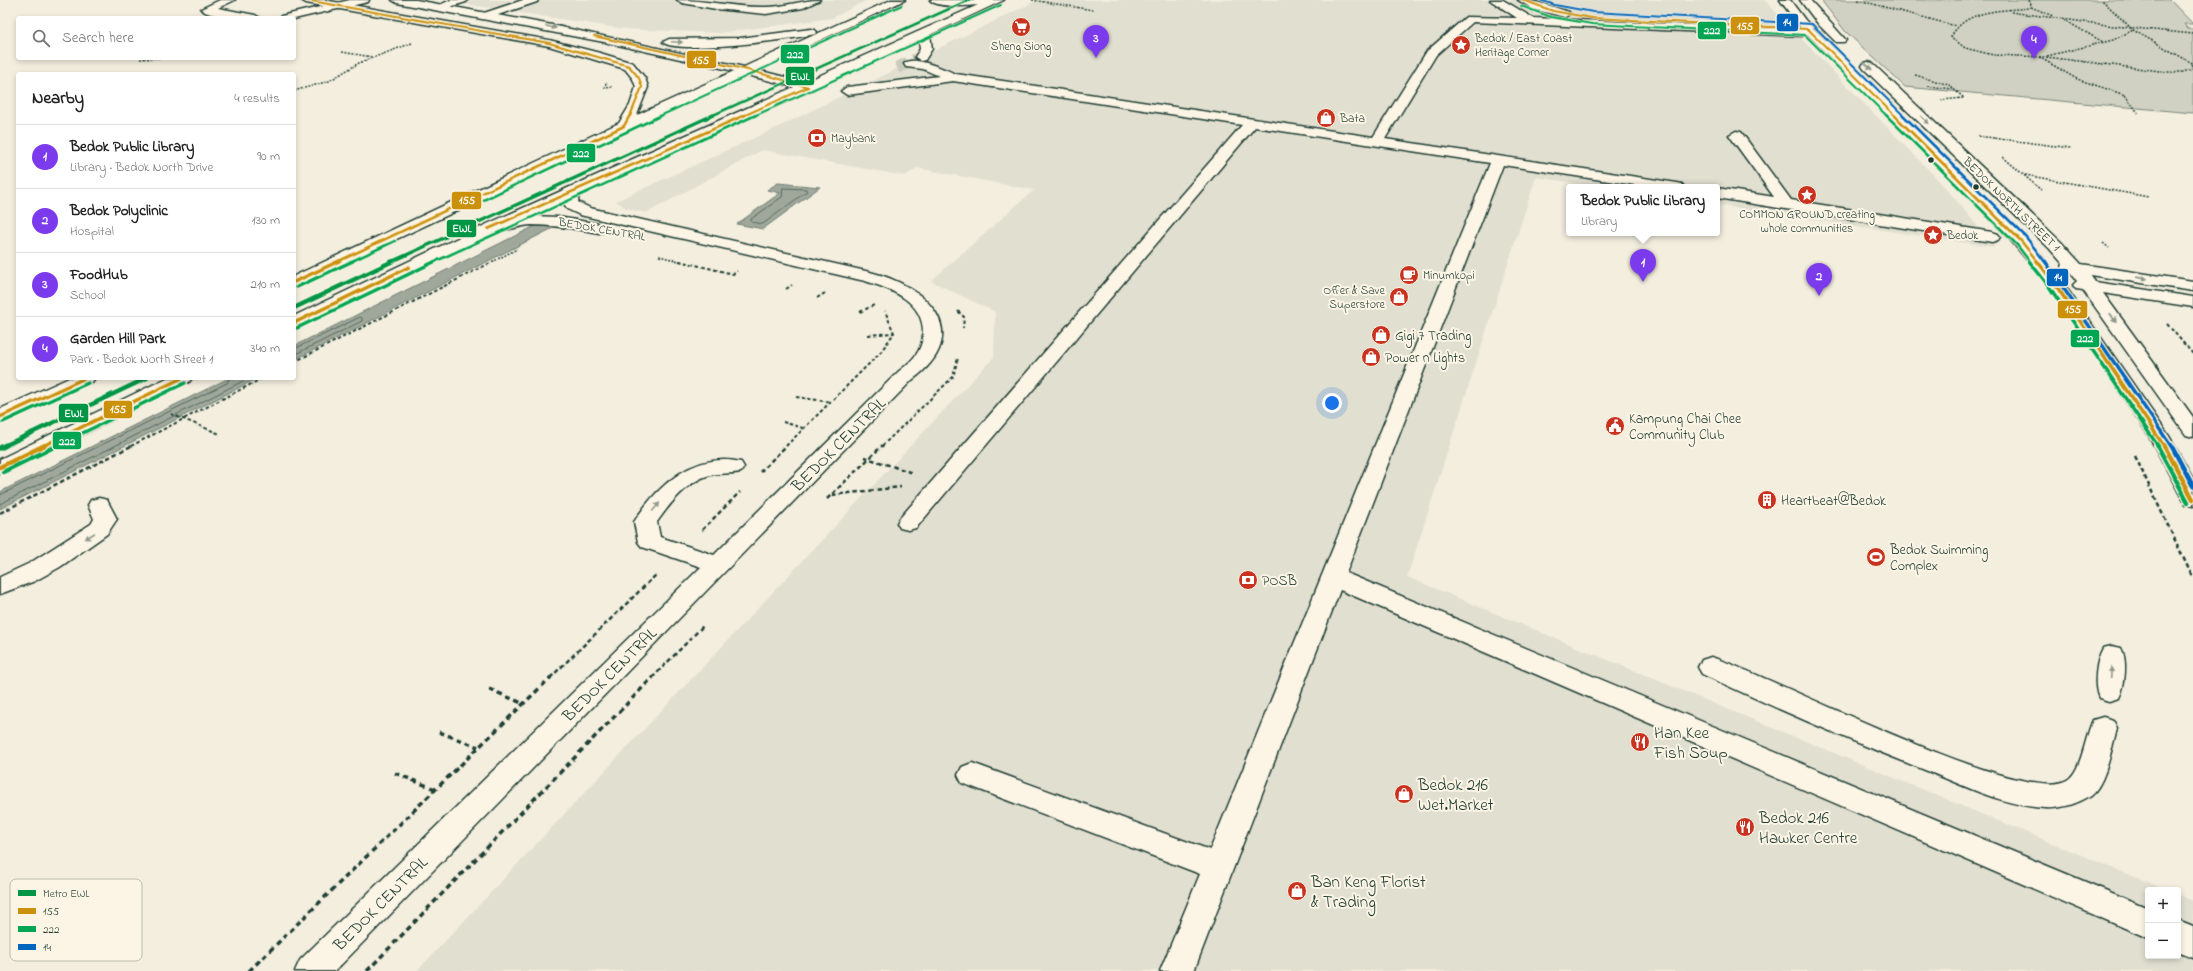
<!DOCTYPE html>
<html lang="en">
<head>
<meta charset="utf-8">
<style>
  body { margin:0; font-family:"Indie Flower",sans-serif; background:#f6f6f6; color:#222 }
  .controls { position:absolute; right:12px; bottom:12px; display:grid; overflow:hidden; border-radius:4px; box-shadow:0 2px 6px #0003 }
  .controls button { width:36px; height:36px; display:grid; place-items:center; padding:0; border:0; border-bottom:1px solid #e0e0e0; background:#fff; color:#222; font:20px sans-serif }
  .you { position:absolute; left:1332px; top:403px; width:14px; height:14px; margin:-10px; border:3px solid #fff; border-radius:50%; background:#1a73e8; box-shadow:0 0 0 6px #1a73e833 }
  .badge { display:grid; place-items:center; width:26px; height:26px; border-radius:50%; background:#7c3aed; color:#fff; font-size:13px; font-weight:700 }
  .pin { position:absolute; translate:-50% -33px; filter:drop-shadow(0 1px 2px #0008) }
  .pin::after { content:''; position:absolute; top:21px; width:14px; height:12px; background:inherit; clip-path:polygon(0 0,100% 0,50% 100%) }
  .popup { position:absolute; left:1566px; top:184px; width:154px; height:52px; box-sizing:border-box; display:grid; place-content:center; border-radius:4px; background:#fff; filter:drop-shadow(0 1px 3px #0005); font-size:13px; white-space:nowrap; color:#767676 }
  .popup b { font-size:15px; color:#222 }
  .popup::after { content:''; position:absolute; left:50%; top:100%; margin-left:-8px; border:8px solid transparent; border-top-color:#fff }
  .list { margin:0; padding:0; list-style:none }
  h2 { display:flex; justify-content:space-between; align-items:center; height:52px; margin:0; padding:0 16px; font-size:17px }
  h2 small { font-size:13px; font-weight:400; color:#767676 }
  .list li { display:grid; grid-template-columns:26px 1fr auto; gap:12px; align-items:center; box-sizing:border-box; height:64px; padding:0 16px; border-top:1px solid #e0e0e0 }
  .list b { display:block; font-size:15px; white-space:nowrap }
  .list p { margin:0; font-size:13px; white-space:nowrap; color:#767676 }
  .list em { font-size:13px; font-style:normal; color:#767676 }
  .icon { flex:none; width:22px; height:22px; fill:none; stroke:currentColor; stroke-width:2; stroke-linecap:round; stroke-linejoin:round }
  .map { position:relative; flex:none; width:2193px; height:971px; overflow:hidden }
  .search { position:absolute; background:#fff; box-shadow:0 2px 6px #0003; left:16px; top:16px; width:280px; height:44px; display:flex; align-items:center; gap:10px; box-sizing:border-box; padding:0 14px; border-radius:4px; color:#767676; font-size:15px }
  .panel { position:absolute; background:#fff; box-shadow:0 2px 6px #0003; left:16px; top:72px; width:280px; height:308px; border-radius:4px }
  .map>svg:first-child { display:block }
</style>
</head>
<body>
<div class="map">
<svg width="2193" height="971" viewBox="0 0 2193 971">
  <rect width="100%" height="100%" fill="#f3eede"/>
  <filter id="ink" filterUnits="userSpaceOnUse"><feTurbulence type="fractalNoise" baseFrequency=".025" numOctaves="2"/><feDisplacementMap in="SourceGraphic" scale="8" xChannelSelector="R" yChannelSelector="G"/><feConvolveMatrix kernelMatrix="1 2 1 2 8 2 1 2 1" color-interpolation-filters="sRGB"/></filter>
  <g filter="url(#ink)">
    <g fill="#e1dfd0">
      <path d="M439,0H867L832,18L719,33L625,29Z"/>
      <path d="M1038,0H1764L1943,185L1995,247L1717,205V187H1601L1536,177L1407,577L2166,890H2148V956H2178V895L2193,901V971H417L994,357L995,312L931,281L1034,190L917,168L905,176L762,150L646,213L626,208L616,201L772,130Z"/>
    </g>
    <path fill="#d0d1c2" stroke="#78877b" d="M1821,0H2170L2193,24H2184L2188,29H2193V113L1905,87L1845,31Z"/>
    <g fill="#a0a89b" stroke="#6c7d72">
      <path d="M778,183L820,187L763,229L737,224L780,193L767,190Z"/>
      <path d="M539,224L553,228L294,360V346Z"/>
      <path d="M229,378H258L0,509V492Z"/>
    </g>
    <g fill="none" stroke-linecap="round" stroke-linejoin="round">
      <g stroke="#53685d" stroke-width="1">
        <path d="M783,188L806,189L807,191L763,224L751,222V219L782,197Z"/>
        <path d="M294,349L360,317L362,318V321L294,355"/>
        <path d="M0,495L227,383L230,378"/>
        <path d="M0,504L249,378"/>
      </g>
      <path stroke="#c9cbbc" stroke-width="12" stroke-dasharray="12 6" stroke-linecap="butt" d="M897,68L921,57"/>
      <g stroke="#1f3d34" stroke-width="3">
        <g id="minor">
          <path d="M220,0H235L218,8L255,15L260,18C248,18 208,18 201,9Z"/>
          <path d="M350,0H369L368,2L294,19L280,18L281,16Z"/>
          <path d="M451,0H467L466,2L440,10L435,7Z"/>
          <path d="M523,0H538L537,2L492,17L488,18L483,15L484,13Z"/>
          <path d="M677,0C707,0 736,8 766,7C785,7 802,0 820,0L803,8L766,14L716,9L682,3Z"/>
          <path d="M1490,0H1503L1533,18L1802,30L1780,0H1790L1805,20L2020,231L2059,277L2169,436L2193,479V506L2185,504L2149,436L2047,284L2008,237L1807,34L1802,36L1473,22L1436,55L1385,139L1677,183L1682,184L1684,187H1648L1503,165L1346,573L2148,908V938L1340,590L1194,971H1160L1200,874L962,783L958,775L962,767L972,763L1210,850L1490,163L1255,127L916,528L908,530L900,528L897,523L900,518L1242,125L953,81L847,95L841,91L847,87L939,76L923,69L906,67L904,64C912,54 946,70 956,74L1373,137L1427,51L1466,17L1517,18Z"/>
          <path d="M1518,0C1535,0 1552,7 1569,12L1570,14L1565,17L1533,9Z"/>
          <path d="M1800,0H1810L1844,38L1846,40L1844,42H1836L1819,25Z"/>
          <path d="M924,31L930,34L932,49L925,60L921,61L915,57L920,49L918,34Z"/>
          <path d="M1868,62L1872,63L2061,242L2081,264L2193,281V291L2090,275L2095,282L2193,297V307L2103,293L2193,417V437L2186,435L2083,290L2076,289L2073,285L2077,281L2070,272L2064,271L2062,267L2063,264L2049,248L1864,69L1862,66L1864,63Z"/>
          <path d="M1736,131L1741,132L1791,200L1992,232L1998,234L2000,237L1998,240L1992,242L1717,198V188L1774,197L1729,135Z"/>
          <path d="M571,187L576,189L579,192L578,202L590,208L870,272C927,286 976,333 912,380L335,971H295L300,960L701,567L642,547L638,542L634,522C657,486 694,451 741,462L744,467L741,472C730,474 720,473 710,475C687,481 669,505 657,522L660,537L714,555L898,372C911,362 922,352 923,335C925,302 892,289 865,281L580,215L567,209L562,200L566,189Z"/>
          <path d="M531,216L558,217L605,225L607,228L605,231L599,233C577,229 554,225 531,225C517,226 497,234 485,231L483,228C490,219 520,217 531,216Z"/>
          <path d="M99,498L107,500L117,519L107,534L60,567L35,581L0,594V577L30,563L91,524L94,519L88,505L91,500Z"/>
          <path d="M2112,646L2121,648C2128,660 2125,686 2119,698L2109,701L2099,698C2093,686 2096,660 2103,648Z"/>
          <path d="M1711,657C1771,675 2022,807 2067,780C2082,771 2085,736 2093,720L2103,717L2113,720L2117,728C2112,746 2106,784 2091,795C2078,804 2060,809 2045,808C2005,806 1967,787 1930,772C1853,742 1777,709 1702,674L1698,667L1702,660Z"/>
          <path d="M2178,920L2193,926V957L2178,951Z"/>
        </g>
      </g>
      <g stroke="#1f3d34" stroke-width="3">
        <g id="major">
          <path d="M301,0H324L549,40L600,53L633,63L645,78L648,87L637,115L734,71L604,42L397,3L392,0H416L552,25L744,67L891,0H905L757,70L805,82L978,5C967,6 937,8 930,0H1004L812,90L497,231L294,328V316L485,225L794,87L747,75L294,287V276L619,123L630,105L636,87L633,79L625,69L549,46L306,3Z"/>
          <path d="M811,29L815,30L817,32L815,34C796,39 673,55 663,42L669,39L740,38Z"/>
          <path d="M69,378H95L92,382L0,423V409Z"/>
          <path d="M167,378H192L189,382L8,472L0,474V459Z"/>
        </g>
      </g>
      <g stroke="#1f3d34" stroke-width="1.5" stroke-dasharray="2 1.5" stroke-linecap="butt">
        <path d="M1032,0L1093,10"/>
        <path d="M1858,0L1956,26"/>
        <path d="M2029,0L2031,5L2029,8C2001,11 1965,9 1951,37L1965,48L1993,55L2046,57L2168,72H2183L2193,69L2192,63L2133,30L2102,0"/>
        <path d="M2031,7L2053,16"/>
        <path d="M2011,12L2114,26L2193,34"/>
        <path d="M2064,20L2103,42"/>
        <path d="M342,52L372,57"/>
        <path d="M2047,56L2113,40L2133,30"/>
        <path d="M2039,57L2077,79L2125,95L2139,114"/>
        <path d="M140,59L162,58"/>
        <path d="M1915,75L1949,85L1964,98L1941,100"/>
        <path d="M606,83L605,88L612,87"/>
        <path d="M1927,86L1953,89"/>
        <path d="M294,91L329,81L359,63L412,43"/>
        <path d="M1978,136L2071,148"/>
        <path d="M2003,157L2041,190"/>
        <path d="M2025,175L2149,197"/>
        <path d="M2103,243L2109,248"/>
        <path d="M659,256L683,262"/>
        <path d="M492,262L517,249"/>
      </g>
      <g stroke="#1f3d34" stroke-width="2" stroke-dasharray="3.5 2.5" stroke-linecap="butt">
        <path d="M679,261L733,274L737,271"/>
        <path d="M786,289L792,285"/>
        <path d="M817,298L825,293"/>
        <path d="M958,311L964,317L963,328"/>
        <path d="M860,312L874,305"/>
        <path d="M2167,324L2193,354"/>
        <path d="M868,335L894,333"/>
        <path d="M294,362L494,261"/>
        <path d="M796,397L831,402"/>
        <path d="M171,414L220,434"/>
        <path d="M783,422L803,428"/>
        <path d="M131,446L263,378"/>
        <path d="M786,446L880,353L894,333L885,311"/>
        <path d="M882,446L953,377L958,358"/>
      </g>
      <g stroke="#1f3d34" stroke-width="2.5" stroke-dasharray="4.5 3" stroke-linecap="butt">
        <path d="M2135,456L2193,578"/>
        <path d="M864,457L913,473"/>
        <path d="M760,472L787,445"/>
        <path d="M832,495L901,487"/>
        <path d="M827,499L883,445"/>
        <path d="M0,513L133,445"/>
        <path d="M702,530L740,492"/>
        <path d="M550,678L657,574"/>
        <path d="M652,678L703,626"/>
      </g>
      <g stroke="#1f3d34" stroke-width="3.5" stroke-dasharray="5.5 4" stroke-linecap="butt">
        <path d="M489,689L524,704"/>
        <path d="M439,732L478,747"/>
        <path d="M395,773L435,789"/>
        <path d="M249,971L551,677"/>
        <path d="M367,971L653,677"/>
      </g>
      <use href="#minor" fill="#fcf5e5" fill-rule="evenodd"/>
      <use href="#major" fill="#fcf5e5" fill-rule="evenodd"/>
      <g stroke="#fcf5e5" stroke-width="3.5">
        <g id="bus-1-far3">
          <path d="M306,0L549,43L629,66L639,78L642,87L630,116"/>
          <path d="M1523,0L1553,11L1592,18L1808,29L1895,116"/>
          <path d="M594,36L748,70L808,87"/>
          <path d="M743,116L808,87"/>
        </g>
      </g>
      <g stroke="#fcf5e5" stroke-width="4.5">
        <g id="bus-1-far2">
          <path d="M1894,115L2021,241L2038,262"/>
          <path d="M488,229L745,115"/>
          <path d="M337,262L624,126L630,115"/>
        </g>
      </g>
      <g stroke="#fcf5e5" stroke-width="6">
        <g id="bus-1-far1">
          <path d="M2037,261L2053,281L2164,446"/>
          <path d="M294,282L339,261"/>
          <path d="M294,323L409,267"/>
          <path d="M0,417L85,378"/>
          <path d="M43,446L182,378"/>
        </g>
      </g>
      <g stroke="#fcf5e5" stroke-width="8">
        <g id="bus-1">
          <path d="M2164,445L2193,499"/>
          <path d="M0,467L45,445"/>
        </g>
      </g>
      <g stroke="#fcf5e5" stroke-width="3.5">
        <g id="bus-2-far3">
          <path d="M1521,6L1551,17L1592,24L1805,35L1887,116"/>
          <path d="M660,116L902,5"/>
          <path d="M754,116L1001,5"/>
        </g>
      </g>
      <g stroke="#fcf5e5" stroke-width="4.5">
        <g id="bus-2-far2">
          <path d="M1886,115L2017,245L2030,262"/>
          <path d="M475,204L662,115"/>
          <path d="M350,262L395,241"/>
          <path d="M434,262L756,115"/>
        </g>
      </g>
      <g stroke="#fcf5e5" stroke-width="6">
        <g id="bus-2-far1">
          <path d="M2029,261L2048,285L2158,446"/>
          <path d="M297,287L353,261"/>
          <path d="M297,328L436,261"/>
          <path d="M3,422L88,383"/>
          <path d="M56,446L185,383"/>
        </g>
      </g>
      <g stroke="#fcf5e5" stroke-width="8">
        <g id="bus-2">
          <path d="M2157,445L2188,502"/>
          <path d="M3,472L58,445"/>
        </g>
      </g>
      <g stroke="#fcf5e5" stroke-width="3.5">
        <path id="bus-3-far3" d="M1540,0L1555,5L1593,12L1812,24L1904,116"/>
      </g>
      <g stroke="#fcf5e5" stroke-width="4.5">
        <path id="bus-3-far2" d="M1903,115L2026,237L2045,262"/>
      </g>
      <g stroke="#fcf5e5" stroke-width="6">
        <path id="bus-3-far1" d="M2045,261L2171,446"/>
      </g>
      <g stroke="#fcf5e5" stroke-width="8">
        <path id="bus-3" d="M2171,445L2193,486"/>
      </g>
      <use href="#bus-1-far3" stroke="#cc910a" stroke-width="2"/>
      <use href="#bus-1-far2" stroke="#cc910a" stroke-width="2.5"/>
      <use href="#bus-1-far1" stroke="#cc910a" stroke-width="3.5"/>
      <use href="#bus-1" stroke="#cc910a" stroke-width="4.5"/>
      <use href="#bus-2-far3" stroke="#00a651" stroke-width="2"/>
      <use href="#bus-2-far2" stroke="#00a651" stroke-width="2.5"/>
      <use href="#bus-2-far1" stroke="#00a651" stroke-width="3.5"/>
      <use href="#bus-2" stroke="#00a651" stroke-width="4.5"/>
      <use href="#bus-3-far3" stroke="#0065bd" stroke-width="2"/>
      <use href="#bus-3-far2" stroke="#0065bd" stroke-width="2.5"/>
      <use href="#bus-3-far1" stroke="#0065bd" stroke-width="3.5"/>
      <use href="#bus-3" stroke="#0065bd" stroke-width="4.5"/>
      <g stroke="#fcf5e5" stroke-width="4">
        <path id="metro-1-far3" d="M711,116L969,0"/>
      </g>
      <g stroke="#fcf5e5" stroke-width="5.5">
        <path id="metro-1-far2" d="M391,262L713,115"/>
      </g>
      <g stroke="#fcf5e5" stroke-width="7">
        <g id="metro-1-far1">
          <path d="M294,308L393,261"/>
          <path d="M4,446L147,378"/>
        </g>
      </g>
      <g stroke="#fcf5e5" stroke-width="8">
        <path id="metro-1" d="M0,448L6,445"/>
      </g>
      <use href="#metro-1-far3" stroke="#009645" stroke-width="2.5"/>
      <use href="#metro-1-far2" stroke="#009645" stroke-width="3.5"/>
      <use href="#metro-1-far1" stroke="#009645" stroke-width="4.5"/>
      <use href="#metro-1" stroke="#009645" stroke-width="5.5"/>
    </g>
    <defs><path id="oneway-solid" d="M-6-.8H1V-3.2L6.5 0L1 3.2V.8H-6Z"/></defs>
    <g fill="#8e998c">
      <use href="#oneway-solid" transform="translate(551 27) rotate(11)"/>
      <use href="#oneway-solid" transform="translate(677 42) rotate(2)"/>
      <use href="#oneway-solid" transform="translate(1868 66) rotate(43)"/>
      <use href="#oneway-solid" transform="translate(1925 120) rotate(44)"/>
      <use href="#oneway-solid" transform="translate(2142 278) rotate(8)"/>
      <use href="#oneway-solid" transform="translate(2113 318) rotate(55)"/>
      <use href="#oneway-solid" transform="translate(656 507) rotate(-50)"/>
      <use href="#oneway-solid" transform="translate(90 536) rotate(147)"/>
      <use href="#oneway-solid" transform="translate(2111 673) rotate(-87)"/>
    </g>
  </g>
  <defs>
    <g id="supermarket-disc" transform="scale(1)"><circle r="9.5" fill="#c8321e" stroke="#fcf5e5"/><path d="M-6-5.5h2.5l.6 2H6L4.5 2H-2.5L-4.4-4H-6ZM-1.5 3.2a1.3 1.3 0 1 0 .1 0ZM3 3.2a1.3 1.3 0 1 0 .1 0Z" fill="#fff"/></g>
    <g id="sight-disc" transform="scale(1)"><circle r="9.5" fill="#c8321e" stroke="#fcf5e5"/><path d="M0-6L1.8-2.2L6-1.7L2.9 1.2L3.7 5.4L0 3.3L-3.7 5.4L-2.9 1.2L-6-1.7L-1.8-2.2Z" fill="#fff"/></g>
    <g id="shop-disc" transform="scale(1)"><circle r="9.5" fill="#c8321e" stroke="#fcf5e5"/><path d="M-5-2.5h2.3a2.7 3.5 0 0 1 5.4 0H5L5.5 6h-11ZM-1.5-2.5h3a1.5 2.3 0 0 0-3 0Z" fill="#fff"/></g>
    <g id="bank-disc" transform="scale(1)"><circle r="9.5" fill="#c8321e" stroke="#fcf5e5"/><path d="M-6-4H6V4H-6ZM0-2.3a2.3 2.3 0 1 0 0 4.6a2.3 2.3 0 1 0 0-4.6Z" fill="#fff"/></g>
    <g id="cafe-disc" transform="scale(1)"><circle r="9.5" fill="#c8321e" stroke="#fcf5e5"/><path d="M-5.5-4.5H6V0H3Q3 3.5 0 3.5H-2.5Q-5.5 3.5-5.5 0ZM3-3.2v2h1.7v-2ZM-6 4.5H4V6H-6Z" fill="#fff"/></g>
    <g id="civic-disc" transform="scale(1)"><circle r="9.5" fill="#c8321e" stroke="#fcf5e5"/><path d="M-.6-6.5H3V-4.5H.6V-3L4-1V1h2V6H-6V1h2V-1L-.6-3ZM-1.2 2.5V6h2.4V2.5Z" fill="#fff"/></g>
    <g id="building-disc" transform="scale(1)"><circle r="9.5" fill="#c8321e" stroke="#fcf5e5"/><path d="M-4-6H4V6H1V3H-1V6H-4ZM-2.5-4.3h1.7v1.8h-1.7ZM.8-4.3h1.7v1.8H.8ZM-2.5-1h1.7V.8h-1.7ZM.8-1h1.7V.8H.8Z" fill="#fff"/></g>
    <g id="stadium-disc" transform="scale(1)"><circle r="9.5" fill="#c8321e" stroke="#fcf5e5"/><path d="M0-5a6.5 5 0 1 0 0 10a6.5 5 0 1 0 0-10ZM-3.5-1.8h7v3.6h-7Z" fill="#fff"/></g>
    <g id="restaurant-disc" transform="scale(1)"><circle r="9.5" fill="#c8321e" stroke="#fcf5e5"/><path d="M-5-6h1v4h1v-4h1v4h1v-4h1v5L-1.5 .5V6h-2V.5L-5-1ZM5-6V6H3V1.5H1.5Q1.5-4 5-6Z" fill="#fff"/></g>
  </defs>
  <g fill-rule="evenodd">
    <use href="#supermarket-disc" x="1021" y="27"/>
    <use href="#sight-disc" x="1461" y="45"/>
    <use href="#shop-disc" x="1326" y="118"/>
    <use href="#bank-disc" x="817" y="138"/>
    <use href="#sight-disc" x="1807" y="195"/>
    <use href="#sight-disc" x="1933" y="235"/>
    <use href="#cafe-disc" x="1409" y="275"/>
    <use href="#shop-disc" x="1399" y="297"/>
    <use href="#shop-disc" x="1381" y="335"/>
    <use href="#shop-disc" x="1371" y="357"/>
    <use href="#civic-disc" x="1615" y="426"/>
    <use href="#building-disc" x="1767" y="500"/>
    <use href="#stadium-disc" x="1876" y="557"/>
    <use href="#bank-disc" x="1248" y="580"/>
    <use href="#restaurant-disc" x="1640" y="742"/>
    <use href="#shop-disc" x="1404" y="794"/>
    <use href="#restaurant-disc" x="1745" y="827"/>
    <use href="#shop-disc" x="1297" y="891"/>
  </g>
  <g fill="#1f3d34" stroke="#fcf5e5" stroke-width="1.5">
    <circle cx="1931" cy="160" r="3.5"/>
    <circle cx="1976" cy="187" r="3.5"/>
  </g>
  <g text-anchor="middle" stroke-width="4" stroke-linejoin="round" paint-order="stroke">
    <g font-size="12" fill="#1f3d34" stroke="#fcf5e5" text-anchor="start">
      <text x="1475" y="42">Bedok / East Coast<tspan x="1475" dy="14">Heritage Corner</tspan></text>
      <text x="1021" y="50" text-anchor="middle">Sheng Siong</text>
      <text x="1340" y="122">Bata</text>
      <text x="831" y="142">Maybank</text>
      <text x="1807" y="218" text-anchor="middle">COMMON GROUND creating<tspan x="1807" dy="14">whole communities</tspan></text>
      <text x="1947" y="239">Bedok</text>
      <text x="1423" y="279">Minumkopi</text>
      <text x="1385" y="294" text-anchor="end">Offer &amp; Save<tspan x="1385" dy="14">Superstore</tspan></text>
    </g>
    <g font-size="12" fill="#1f3d34" stroke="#fcf5e5">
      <text transform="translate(2012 204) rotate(44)" y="4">BEDOK NORTH STREET 1</text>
      <text transform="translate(602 229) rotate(10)" y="4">BEDOK CENTRAL</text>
    </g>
    <g font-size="14" fill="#1f3d34" stroke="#fcf5e5" text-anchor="start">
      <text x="1395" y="340">Gigi 7 Trading</text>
      <text x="1385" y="362">Power n Lights</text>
      <text x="1629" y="423">Kampung Chai Chee<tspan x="1629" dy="16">Community Club</tspan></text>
      <text x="1781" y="505">Heartbeat@Bedok</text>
      <text x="1890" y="554">Bedok Swimming<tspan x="1890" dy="16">Complex</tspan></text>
      <text x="1262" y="585">POSB</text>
    </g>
    <g font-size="17" fill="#1f3d34" stroke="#fcf5e5">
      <text transform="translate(838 444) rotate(-45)" y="6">BEDOK CENTRAL</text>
      <text transform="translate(609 674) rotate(-45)" y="6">BEDOK CENTRAL</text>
      <text transform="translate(380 903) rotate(-45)" y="6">BEDOK CENTRAL</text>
    </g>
    <g font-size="17" fill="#1f3d34" stroke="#fcf5e5" text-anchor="start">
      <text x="1654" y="738">Han Kee<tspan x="1654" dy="20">Fish Soup</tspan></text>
      <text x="1418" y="790">Bedok 216<tspan x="1418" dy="20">Wet.Market</tspan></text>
      <text x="1759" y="823">Bedok 216<tspan x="1759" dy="20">Hawker Centre</tspan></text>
      <text x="1311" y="887">Ban Keng Florist<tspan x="1311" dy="20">&amp; Trading</tspan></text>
    </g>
  </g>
  <rect x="10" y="879" width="132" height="82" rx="6" fill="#fcf5e5" stroke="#babeb0" stroke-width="1"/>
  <rect x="18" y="890" width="18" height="6" fill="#009645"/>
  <rect x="18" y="908" width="18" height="6" fill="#cc910a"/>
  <rect x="18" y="926" width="18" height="6" fill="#00a651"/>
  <rect x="18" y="944" width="18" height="6" fill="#0065bd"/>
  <g font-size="11" fill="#1f3d34">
    <text x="43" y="897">Metro EWL</text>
    <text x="43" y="915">155</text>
    <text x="43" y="933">222</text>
    <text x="43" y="951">14</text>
  </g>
  <g stroke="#fcf5e5" stroke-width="1.5">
    <rect x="1776" y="13" width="23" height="19" rx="4" fill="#0065bd"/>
    <rect x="1730" y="16" width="30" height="19" rx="4" fill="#cc910a"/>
    <rect x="1697" y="21" width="30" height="19" rx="4" fill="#00a651"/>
    <rect x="780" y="44" width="30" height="20" rx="4" fill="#00a651"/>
    <rect x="686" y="50" width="31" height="19" rx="4" fill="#cc910a"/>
    <rect x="785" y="66" width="30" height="20" rx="4" fill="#009645"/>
    <rect x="566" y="143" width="30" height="20" rx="4" fill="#00a651"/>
    <rect x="451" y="191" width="31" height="19" rx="4" fill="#cc910a"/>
    <rect x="446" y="219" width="31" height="19" rx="4" fill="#009645"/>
    <rect x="2046" y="268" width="23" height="19" rx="4" fill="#0065bd"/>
    <rect x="2057" y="300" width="31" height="19" rx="4" fill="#cc910a"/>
    <rect x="2070" y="329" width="30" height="19" rx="4" fill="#00a651"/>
    <rect x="103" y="400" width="30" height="19" rx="4" fill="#cc910a"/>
    <rect x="58" y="403" width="31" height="20" rx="4" fill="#009645"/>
    <rect x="52" y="431" width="30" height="19" rx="4" fill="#00a651"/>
  </g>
  <g font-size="11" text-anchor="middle" font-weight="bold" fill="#fff">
    <text x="1787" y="26">14</text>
    <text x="1745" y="30">155</text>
    <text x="1712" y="34">222</text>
    <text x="795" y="58">222</text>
    <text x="701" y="64">155</text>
    <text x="800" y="80">EWL</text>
    <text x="581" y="157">222</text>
    <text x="467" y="204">155</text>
    <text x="462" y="232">EWL</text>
    <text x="2058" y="281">14</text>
    <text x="2073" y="313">155</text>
    <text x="2085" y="342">222</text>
    <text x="118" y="413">155</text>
    <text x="74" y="417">EWL</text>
    <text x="67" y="445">222</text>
  </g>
</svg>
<div class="controls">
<button>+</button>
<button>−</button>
</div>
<div class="you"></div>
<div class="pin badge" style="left:1643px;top:282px">1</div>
<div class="popup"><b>Bedok Public Library</b>Library</div>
<div class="pin badge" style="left:1819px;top:296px">2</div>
<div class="pin badge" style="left:1096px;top:58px">3</div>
<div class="pin badge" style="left:2034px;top:59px">4</div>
<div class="search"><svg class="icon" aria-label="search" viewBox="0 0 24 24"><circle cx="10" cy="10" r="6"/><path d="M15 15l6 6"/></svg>Search here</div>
<section class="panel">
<h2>Nearby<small>4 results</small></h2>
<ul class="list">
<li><span class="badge">1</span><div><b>Bedok Public Library</b><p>Library · Bedok North Drive</p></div><em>90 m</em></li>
<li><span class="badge">2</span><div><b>Bedok Polyclinic</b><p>Hospital</p></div><em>130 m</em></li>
<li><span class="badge">3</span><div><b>FoodHub</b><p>School</p></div><em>210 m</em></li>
<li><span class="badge">4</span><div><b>Garden Hill Park</b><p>Park · Bedok North Street 1</p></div><em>340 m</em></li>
</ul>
</section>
</div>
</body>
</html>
